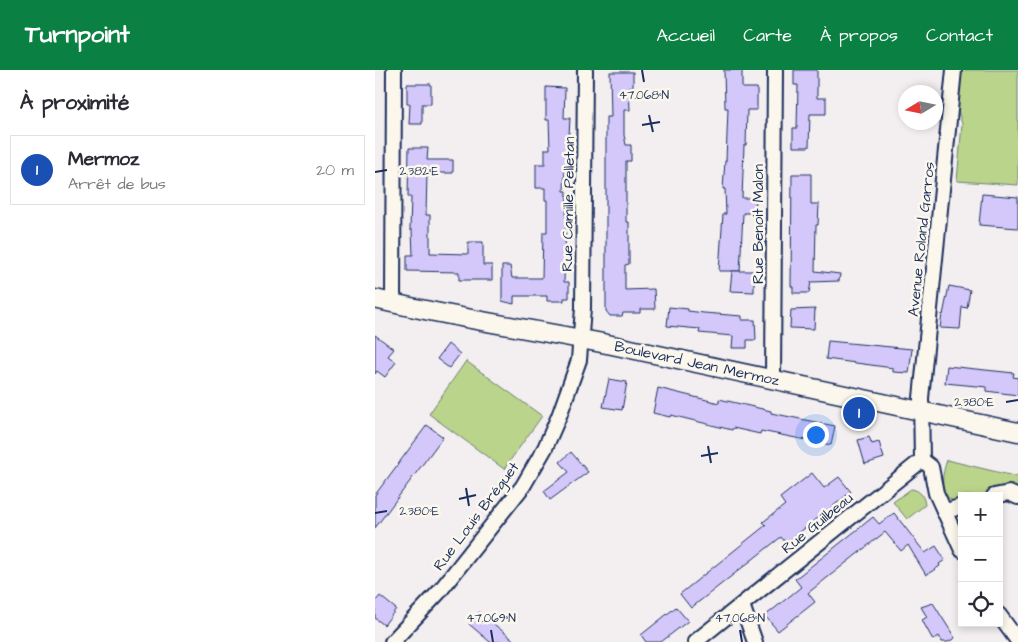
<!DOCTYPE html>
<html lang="fr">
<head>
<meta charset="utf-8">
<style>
  body { margin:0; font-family:"Architects Daughter",sans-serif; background:#f7f7f7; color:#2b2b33 }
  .controls { position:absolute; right:15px; bottom:15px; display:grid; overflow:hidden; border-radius:0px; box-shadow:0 2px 8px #0003 }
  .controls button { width:45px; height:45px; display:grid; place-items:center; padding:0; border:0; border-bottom:1px solid #e1e1e2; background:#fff; color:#2b2b33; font:25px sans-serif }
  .compass { position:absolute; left:523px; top:15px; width:45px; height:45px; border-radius:50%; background:#fff; box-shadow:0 2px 8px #0003; rotate:260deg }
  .you { position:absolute; left:440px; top:364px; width:18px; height:18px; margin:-12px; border:4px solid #fff; border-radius:50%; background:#1a73e8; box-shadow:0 0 0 8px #1a73e833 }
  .badge { display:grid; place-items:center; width:32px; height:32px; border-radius:50%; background:#0b8043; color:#fff; font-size:16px; font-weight:700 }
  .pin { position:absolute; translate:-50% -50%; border:2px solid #fff; box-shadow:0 1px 5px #0006 }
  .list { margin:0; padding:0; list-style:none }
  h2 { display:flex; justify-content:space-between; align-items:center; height:65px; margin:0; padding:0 20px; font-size:21px }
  h2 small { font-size:16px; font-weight:400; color:#7c7c81 }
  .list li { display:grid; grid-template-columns:32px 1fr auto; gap:15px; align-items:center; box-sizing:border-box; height:70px; margin:0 10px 10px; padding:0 10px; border:1px solid #e1e1e2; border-radius:0px }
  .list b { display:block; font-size:19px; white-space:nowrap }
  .list p { margin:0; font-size:16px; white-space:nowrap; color:#7c7c81 }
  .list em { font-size:16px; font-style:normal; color:#7c7c81 }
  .icon { flex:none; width:28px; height:28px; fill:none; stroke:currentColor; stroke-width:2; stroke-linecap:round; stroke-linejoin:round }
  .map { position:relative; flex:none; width:643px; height:572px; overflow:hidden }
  header { display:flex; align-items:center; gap:30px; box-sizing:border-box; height:70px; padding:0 25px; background:#0b8043; color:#fff }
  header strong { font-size:24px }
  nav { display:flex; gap:28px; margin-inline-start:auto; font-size:18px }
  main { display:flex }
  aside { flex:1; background:#fff }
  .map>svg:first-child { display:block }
</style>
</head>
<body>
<header>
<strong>Turnpoint</strong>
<nav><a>Accueil</a><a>Carte</a><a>À propos</a><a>Contact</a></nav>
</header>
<main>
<aside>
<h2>À proximité<small></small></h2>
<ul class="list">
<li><span class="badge" style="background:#1a4fb4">1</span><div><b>Mermoz</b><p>Arrêt de bus</p></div><em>20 m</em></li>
</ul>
</aside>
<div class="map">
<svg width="643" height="572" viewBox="0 0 643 572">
  <rect width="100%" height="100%" fill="#f3eeef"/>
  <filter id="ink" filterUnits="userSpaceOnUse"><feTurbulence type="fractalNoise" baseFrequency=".02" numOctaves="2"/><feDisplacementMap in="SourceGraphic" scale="10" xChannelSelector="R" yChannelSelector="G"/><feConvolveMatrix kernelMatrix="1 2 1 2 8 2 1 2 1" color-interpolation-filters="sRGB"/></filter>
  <g filter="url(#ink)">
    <g fill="#bad48b" stroke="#6a8274">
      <path d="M587,0H643V115L582,111L587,54L582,37Z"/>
      <path d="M91,291L167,346L129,399L54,344Z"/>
      <path d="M572,390L643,407V418C630,412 616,424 603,426C598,426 592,426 587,426V432H580C563,425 567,404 572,390Z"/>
      <path d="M536,419C545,420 549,426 550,435L532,449L518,432Z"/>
    </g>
    <g fill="#d4c8fb" stroke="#1b2f5e">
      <path d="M349,0H367V18H382V40H372L371,75H369L367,128H381L380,143H368L365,201H344L348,144H351L350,119H348L350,91H351L353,38H350Z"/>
      <path d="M419,0H442V28H451V44H435L434,77H418V58H422L423,15H419Z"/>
      <path d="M235,2H258V17H254L255,40H249V65L251,75H256V91H251V152H254V194L250,195V220L279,219L280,239H265V243H248L247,246H235L231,241V47H236Z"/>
      <path d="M32,14H56V34H47V54H34L35,34H32Z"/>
      <path d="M171,17L190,18L189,48H195L192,98H190L189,121H192L189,212H194V228H189V231H172V226H139V234L127,231V196H135L137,208H167L168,162H172V130H170V118H161V94H170V79H175L174,50H171Z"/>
      <path d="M34,78H53L52,90H78V103H52L51,145H55V183L93,184V172H108V195H117V210H84V202L32,201V185H38L37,160H35L36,127H33Z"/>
      <path d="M417,104H436V134H444L443,155H441L440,201L465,204L464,211L436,212L434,223H418V217L416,216Z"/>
      <path d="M607,124L643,127V158L604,155Z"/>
      <path d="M357,201H379V222L355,221Z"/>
      <path d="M574,216L595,220L592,238L587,237L585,259L565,258L567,244L568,245Z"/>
      <path d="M294,237L313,239V241L329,243L367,246V250H380L381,270H372V278H357L358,266L324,263L325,259L292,256Z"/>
      <path d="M440,239L439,259L415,258L416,240Z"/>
      <path d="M0,265L19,279L13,286L21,292L10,307L2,301L0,304Z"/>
      <path d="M453,271L537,279L534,303L518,302V298L451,289Z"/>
      <path d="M73,274L85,284L74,298L62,289Z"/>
      <path d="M572,296L639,303L638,307L643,308V325L611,321L612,317L570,313Z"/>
      <path d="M234,309L252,312L247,340L228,337Z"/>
      <path d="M283,318L344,333V329L396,341V343L460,356L456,375L386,361L385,364L358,358L357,360L296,345L295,347L278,343Z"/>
      <path d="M52,355L68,367L0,458V425Z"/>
      <path d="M494,367L497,374L504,372L509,388L490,394L483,370Z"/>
      <path d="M196,382L213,402L175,430L169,421L194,402L185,392Z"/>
      <path d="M437,403L449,418L464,407L476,422L411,473L406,467L316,538L305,524L391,455L388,452L410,435L405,428Z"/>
      <path d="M519,443L550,483L561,476L570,490L564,494L565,496L551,505L533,475L526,481L510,462L433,523L440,532L403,561L390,546L426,517L420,509L498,447L504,454Z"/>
      <path d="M5,526L21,539L9,555L0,548V532Z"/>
      <path d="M558,533L580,568L573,572H567L564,566L558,570L547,550L552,547L546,537Z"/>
      <path d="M301,537L313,551L286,572H271L266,565Z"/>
      <path d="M104,542L141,572H115L94,554Z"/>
    </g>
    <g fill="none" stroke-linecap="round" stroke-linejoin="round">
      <g stroke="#1b2f5e" stroke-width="18">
        <g id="minor">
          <path d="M18,234L19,0"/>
          <path d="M398,309L400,0"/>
          <path d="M547,390L556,397L561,423L587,480"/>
          <path d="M619,426L634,423L643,427"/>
          <path d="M569,442L587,436"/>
          <path d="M367,535L380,572"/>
          <path d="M624,545L643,571"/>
          <path d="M17,572L64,522L148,416L170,378L184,346L204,290L208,238L210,0"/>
          <path d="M320,572L547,390L546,328L579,0"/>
        </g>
      </g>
      <g stroke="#1b2f5e" stroke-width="21">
        <path id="tertiary" d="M0,229C78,248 158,259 237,275C373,303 507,334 643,362"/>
      </g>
      <use href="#minor" stroke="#fbf7ec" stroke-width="14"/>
      <use href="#tertiary" stroke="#fbf7ec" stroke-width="18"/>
    </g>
  </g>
  <path fill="none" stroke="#1b2f5e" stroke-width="2" d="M267,0L269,12M274,45L278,62M267,55L285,52M0,102L12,100M631,332L643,330M333,376L336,393M326,386L343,383M91,418L94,436M84,429L101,425M0,443L12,441M116,560L118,572M365,560L367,572"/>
  <g text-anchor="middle" stroke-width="5" stroke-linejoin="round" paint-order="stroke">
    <g font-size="15" fill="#1b2f5e" stroke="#fbf7ec">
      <text transform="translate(193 134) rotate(-89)" y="5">Rue Camille Pelletan</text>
      <text transform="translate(383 154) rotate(-90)" y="5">Rue Benoit Malon</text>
      <text transform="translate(546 169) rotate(-84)" y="5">Avenue Roland Garros</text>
      <text transform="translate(322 293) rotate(12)" y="5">Boulevard Jean Mermoz</text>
      <text transform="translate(101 446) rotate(-53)" y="5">Rue Louis Bréguet</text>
      <text transform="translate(442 453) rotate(-39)" y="5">Rue Guilbeau</text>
    </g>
  </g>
  <g font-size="12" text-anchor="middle" fill="#1b2f5e" stroke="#fbf7ec" stroke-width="5" stroke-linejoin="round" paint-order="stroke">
    <text x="269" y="29">47.068°N</text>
    <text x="44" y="105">2.382°E</text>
    <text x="599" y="336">2.380°E</text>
    <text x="44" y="445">2.380°E</text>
    <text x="116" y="552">47.069°N</text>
    <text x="365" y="552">47.068°N</text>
  </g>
</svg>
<div class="controls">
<button>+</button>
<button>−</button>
<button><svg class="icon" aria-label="locate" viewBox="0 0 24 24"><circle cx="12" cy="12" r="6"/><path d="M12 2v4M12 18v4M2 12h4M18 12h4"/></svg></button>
</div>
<svg class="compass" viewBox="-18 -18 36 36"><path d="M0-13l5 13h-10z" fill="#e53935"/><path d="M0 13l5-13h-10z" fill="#7c7c81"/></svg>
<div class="you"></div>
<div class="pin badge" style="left:484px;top:343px;background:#1a4fb4">1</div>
</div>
</main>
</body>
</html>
